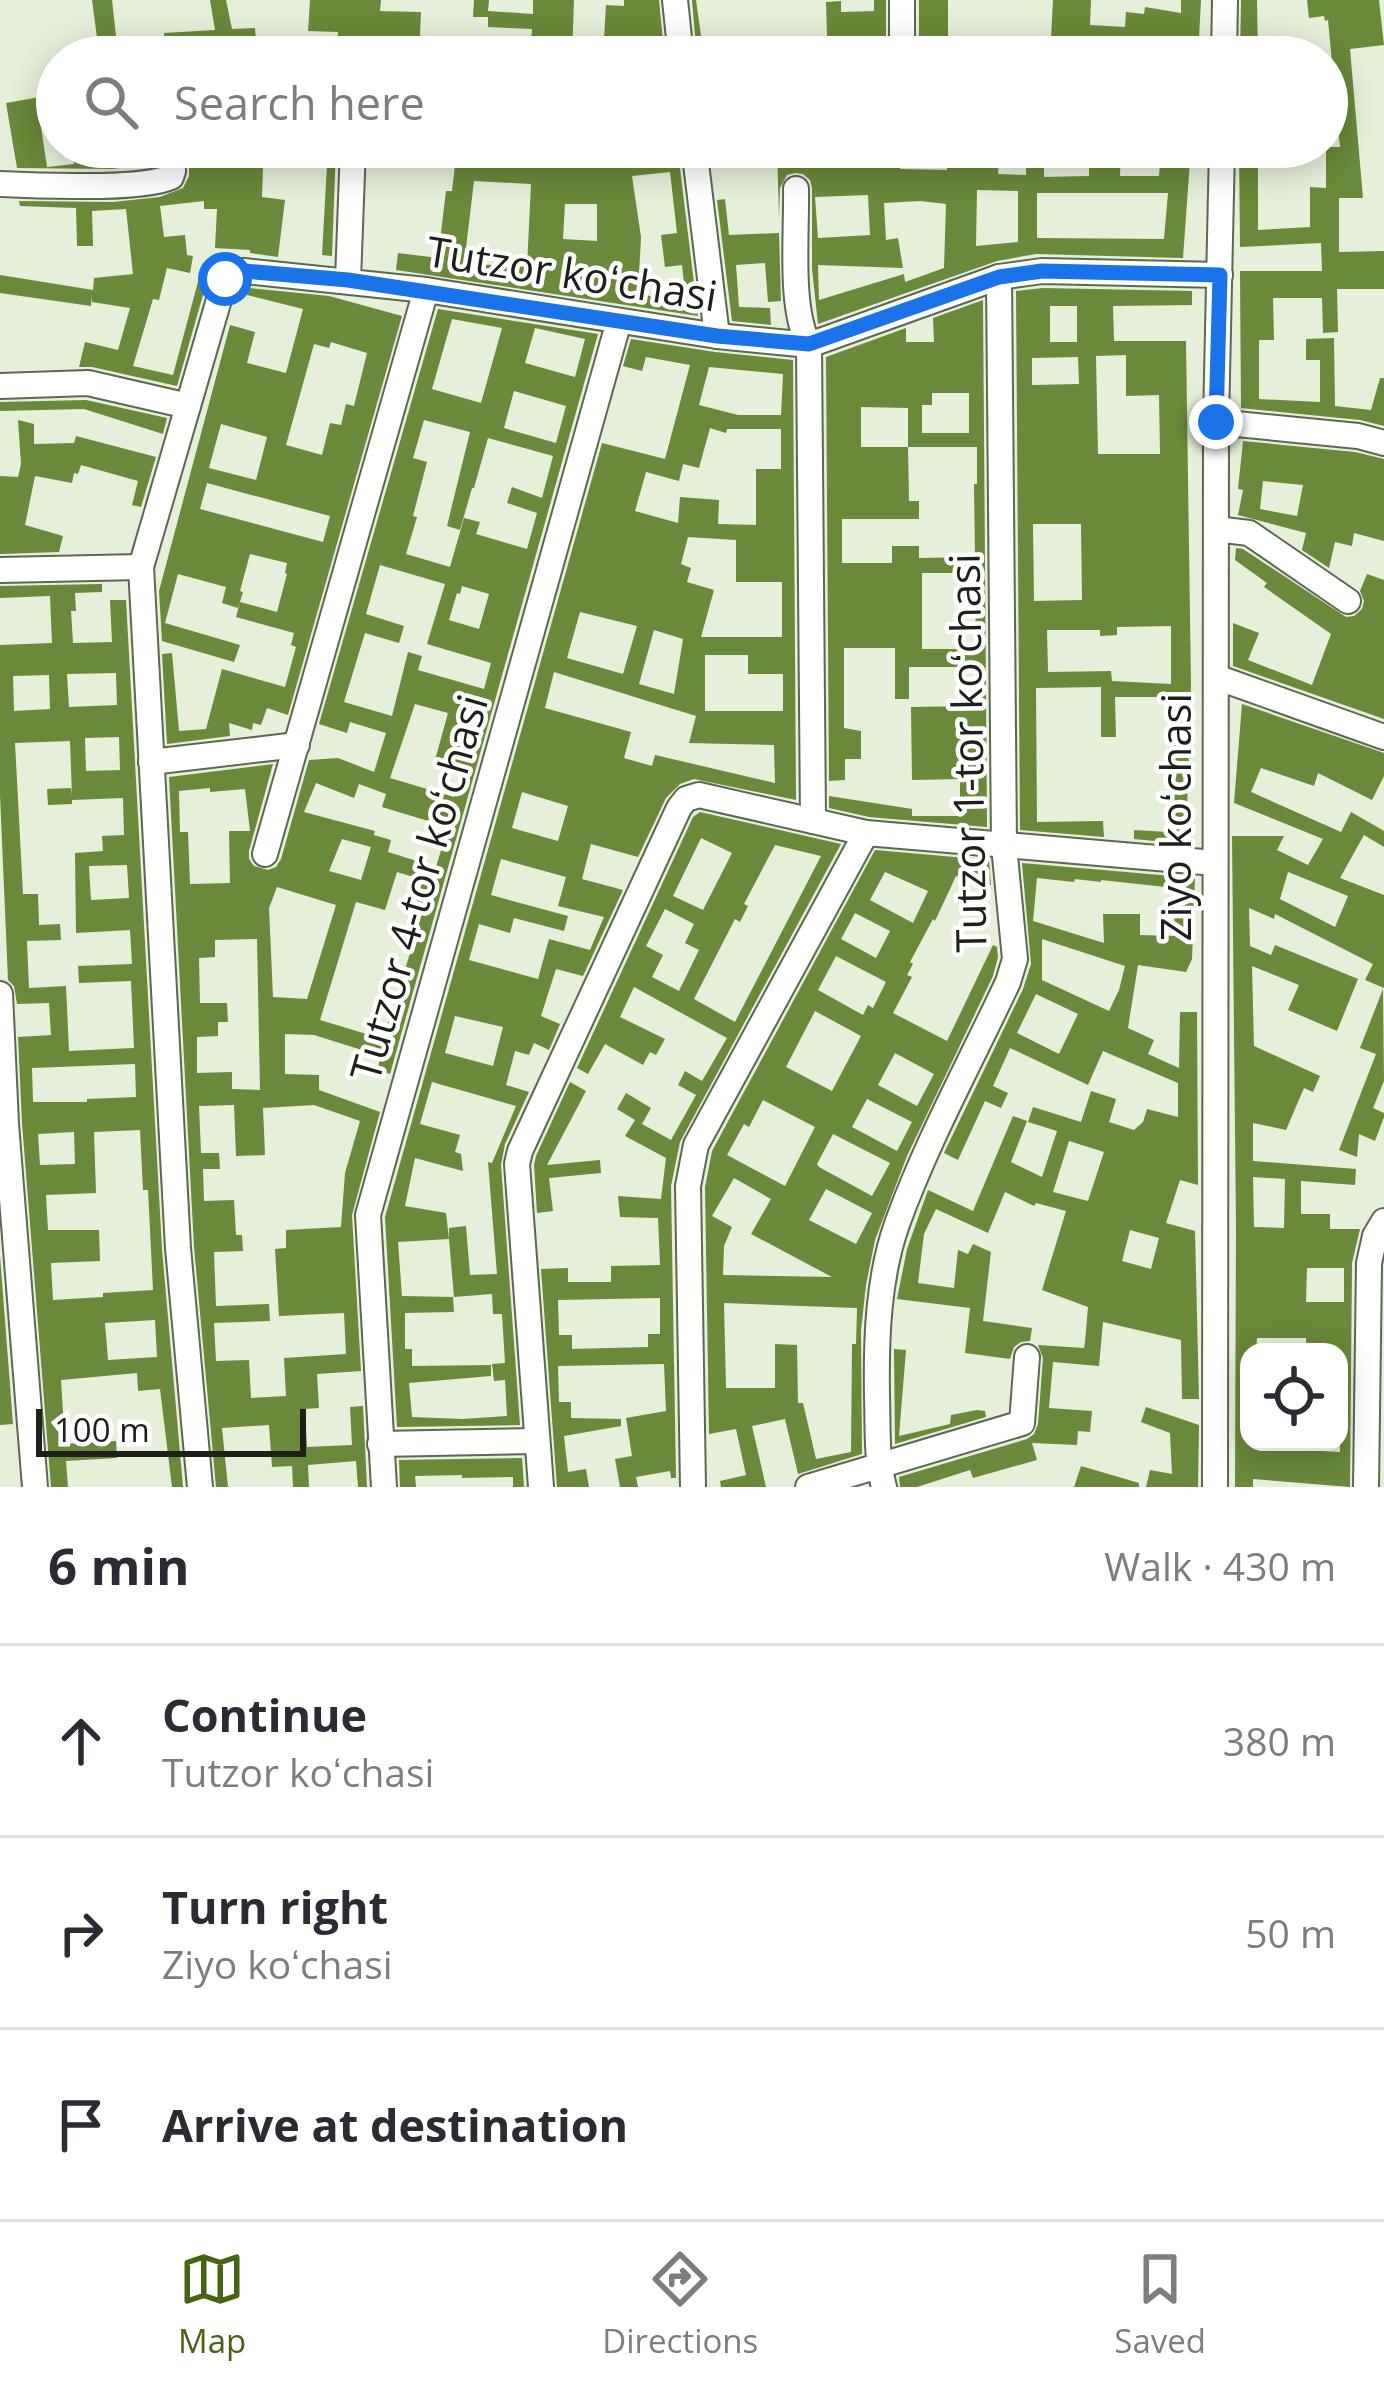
<!DOCTYPE html>
<html lang="en">
<head>
<meta charset="utf-8">
<style>
  body { margin:0; font-family:"Open Sans",sans-serif; background:#f7f7f7; color:#2b2b33 }
  .controls { position:absolute; right:36px; bottom:36px; display:grid; overflow:hidden; border-radius:24px; box-shadow:0 6px 30px #0003 }
  .controls button { width:108px; height:108px; display:grid; place-items:center; padding:0; border:0; border-bottom:3px solid #e1e1e2; background:#fff; color:#2b2b33; font:60px sans-serif }
  .scale { position:absolute; left:36px; bottom:30px; width:270px; box-sizing:border-box; padding-left:12px; border:6px solid #1d2019; border-top:0; font-size:33px; line-height:42px; white-space:nowrap; color:#1d2019; -webkit-text-stroke:9px #fff; paint-order:stroke }
  .stop { position:absolute; width:36px; height:36px; margin:-27px; border:9px solid #1a73e8; border-radius:50%; background:#fff }
  .stop.end { background:#1a73e8; border-color:#fff; box-shadow:0 3px 12px #0008 }
  .list { margin:0; padding:0; list-style:none }
  h2 { display:flex; justify-content:space-between; align-items:center; height:156px; margin:0; padding:0 48px; font-size:51px }
  h2 small { font-size:39px; font-weight:400; color:#7c7c81 }
  .list li { display:grid; grid-template-columns:78px 1fr auto; gap:36px; align-items:center; box-sizing:border-box; height:192px; padding:0 48px; border-top:3px solid #e1e1e2 }
  .list b { display:block; font-size:45px; white-space:nowrap }
  .list p { margin:0; font-size:39px; white-space:nowrap; color:#7c7c81 }
  .list em { font-size:39px; font-style:normal; color:#7c7c81 }
  .icon { flex:none; width:66px; height:66px; fill:none; stroke:currentColor; stroke-width:2; stroke-linecap:round; stroke-linejoin:round }
  .map { position:relative; flex:none; width:1384px; height:1487px; overflow:hidden }
  .search { position:absolute; background:#fff; box-shadow:0 6px 30px #0003; left:36px; right:36px; top:36px; height:132px; display:flex; align-items:center; gap:30px; box-sizing:border-box; padding:0 42px; border-radius:66px; color:#7c7c81; font-size:45px }
  .sheet { height:732px; background:#fff }
  nav { display:flex; justify-content:space-around; align-items:center; box-sizing:border-box; height:168px; border-top:3px solid #e1e1e2; background:#fff; font-size:33px; color:#7c7c81 }
  nav a { display:grid; justify-items:center; gap:6px }
  nav .on { color:#476314 }
  .map>svg:first-child { display:block }
</style>
</head>
<body>
<div class="map">
<svg width="1384" height="1487" viewBox="0 0 1384 1487">
  <rect width="100%" height="100%" fill="#e5efd9"/>
  <g fill="#6a893a" fill-rule="evenodd">
    <path d="M92,0H112L116,36L97,38Z"/>
    <path d="M210,0H226L232,29L255,28L257,57H236L235,44L188,47L189,57H165L164,33L215,30Z"/>
    <path d="M310,0H381L380,11L421,12L420,36L457,37V55L337,51L338,32L308,31Z"/>
    <path d="M474,0H489L488,11L533,14V0H574L572,57H557L555,46L531,45L532,29L488,27V17H473Z"/>
    <path d="M624,0H659L663,41L604,39L606,5L624,6Z"/>
    <path d="M692,0H696L702,43L744,37L747,57H697Z"/>
    <path d="M874,0H886V48H869L868,43H836V36H827L826,2L841,1V12L874,11Z"/>
    <rect x="919" y="0" width="29" height="57"/>
    <path d="M1053,0H1091L1090,25L1125,27L1126,12L1144,14L1145,7L1181,13V0H1201L1198,57L1140,52V57H1050Z"/>
    <path d="M1241,0H1257L1258,57H1240Z"/>
    <path d="M1307,0H1379L1384,45L1350,49L1363,198H1339V252L1384,251V289H1337L1338,332L1323,333L1322,298H1273L1274,340H1259V399L1320,402V360H1306V339L1334,338L1335,406L1371,410L1380,378H1384V426L1360,420L1241,408L1240,271H1322L1321,243L1240,247L1239,147H1258V230L1310,227V187L1326,188V147H1340L1328,20L1325,21L1324,16L1309,18Z"/>
    <path d="M57,94V111L39,113L47,167L74,164L73,147H91L92,163L145,158L144,147H155L156,164L112,169L17,168L6,103Z"/>
    <path d="M328,147H336L332,256L322,255Z"/>
    <path d="M457,147H472V152L532,155L533,147H597V159L678,152L698,316L396,270L398,253L438,258L446,191H452ZM670,172L677,233L661,235L665,267L682,265L686,302L638,294L641,237L632,176ZM474,181L531,184L527,267L475,264V257L465,256ZM565,204H597V241L563,239Z"/>
    <path d="M777,147H898L900,169L947,170L948,147H978L977,159L999,160L998,174L1026,175V147H1044V177L1089,176V159H1096L1097,147H1121L1120,176H1159L1161,151L1171,152V147H1191L1183,258L1036,254L997,261L818,324L812,269V188L810,180L803,174L795,173L787,175L780,188L779,217ZM977,190L1018,191V242L976,246ZM1037,193H1168L1164,239L1037,238ZM868,195L870,235L818,238L815,197ZM920,201L946,204L944,268L905,282L904,274L819,300L818,265L903,268L898,238L886,240L884,203Z"/>
    <path d="M189,166L263,168L262,197L285,200L278,257L250,253V250L215,248L217,209H204V201L160,206L164,237L185,235L187,255L193,256L190,273L167,268L159,300L153,299L133,366L173,375L203,263L214,266L209,274L177,386L92,367H79L85,342L118,350L130,308L92,302V294L91,306L0,293V275L93,290L94,278L133,274L126,209L92,211L93,246H77L76,208L20,206L19,201L113,202L160,197L183,188L189,176Z"/>
    <path d="M725,199L729,235L779,233L781,301L768,302L765,263L736,265L739,307L770,308L771,325L732,321L717,200Z"/>
    <path d="M249,288L329,296L402,316L288,715L267,708L261,725L253,723L252,730L229,723L230,736L167,744L162,654L172,653L179,731L206,729L222,669L285,687L296,647L291,645L294,633L236,617L240,602L277,612L287,574L285,573L287,563L250,554L240,591L243,592L238,608L222,603L226,587L178,574L165,623L240,645L234,662L162,641L159,591L230,325L255,332L247,363L286,373L303,309L247,295ZM331,342L367,353L354,406L346,404L341,425L330,423L322,455L286,445L314,344L329,348ZM221,424L267,437L256,480L209,468ZM207,483L330,516L323,542L200,509Z"/>
    <path d="M1043,288L1192,291V305L1113,306L1114,341H1186L1191,685L1186,844L1134,839V830L1168,832L1169,697H1115L1116,737H1101V687L1036,688L1037,822L1103,821L1104,837L1020,830L1016,291ZM1050,306H1077V342H1050ZM1126,355V396L1159,395L1160,454H1098L1096,356ZM1078,357L1079,384L1032,385V358ZM1033,524H1081L1082,600L1034,601ZM1171,626V684L1112,681L1111,671L1048,672L1047,630H1100V636L1117,635V627Z"/>
    <path d="M983,300L987,827L869,817L829,808V796L912,809V816H960V779L912,780L911,707L977,706L976,667H909V699H895V648H844V728L861,731V759H845V780L829,781L826,357L906,328V342H934L933,318ZM932,393H969V433H922V405H932ZM861,407L908,408V447H861ZM908,447H977V484H974L975,557L919,558V546H892V563H842V519H919V501H909ZM922,573H975L976,649H922Z"/>
    <path d="M438,309L598,334L390,1074L377,1070L381,1056L314,1035L285,1034V1074L319,1075V1090L380,1112L352,1215L361,1371L317,1374L319,1408L305,1409L307,1447L352,1445L350,1407L363,1406L367,1487H358L356,1461L308,1465L309,1487H293L292,1466L272,1467L269,1425L222,1428L228,1487H216L194,1247L169,777L273,764L249,851V859L254,866L268,870L276,867L281,859L309,760L338,758L374,772L386,733L350,722L347,733L319,724ZM452,319L502,328L481,403L432,389ZM535,328L585,339L575,377L525,363ZM514,391L566,406L556,443L504,428ZM424,420L470,432L447,526L460,530L472,488H474L488,438L553,456L542,498L512,487L507,503L537,513L527,549L476,534L480,522L464,518L450,567L406,554L417,517L413,516L427,462L413,458ZM380,565L445,584L427,644L491,663L484,689L418,670L422,656L408,652L392,716L344,702L365,633L399,643L404,626L366,614ZM462,586L489,594L479,629L449,620L457,593L460,594ZM415,704L448,713L435,760L462,767L454,797L390,778ZM316,783L354,798L359,784L386,794L382,807L448,827L436,867L388,852L391,840L374,835L372,842L375,831L304,812ZM210,788V792L245,789L250,831H229L230,883L190,884L188,832H180L179,791ZM342,839L371,847L361,880L329,871ZM397,872L423,880L412,917L420,920L404,973L394,970L390,984L399,987L383,1039L320,1020L356,902L385,910ZM277,887L336,905L307,999L273,997L269,908ZM257,939L260,1090L232,1089V1072L197,1073V1037L218,1036V1022H228L227,1003H200L199,958L215,957V940ZM234,1105L236,1156L265,1155L263,1108L314,1105L360,1121L345,1173L341,1227L286,1230V1248L275,1249L279,1316L344,1313L346,1354L284,1358L286,1396L251,1398L249,1360L216,1361L214,1323L270,1321L269,1304L216,1306L214,1252L243,1251L242,1235H236L234,1200L204,1201L203,1169H220L219,1153H201L199,1106Z"/>
    <path d="M631,339L715,352L793,360L796,800L694,779L680,784L666,798L638,857L591,844L582,879L623,890L583,976L556,969L541,1016L560,1024L549,1050L534,1043L529,1055L515,1051L506,1085L529,1092L505,1144L501,1165L520,1425L397,1427L385,1217L602,443L665,459L690,365L646,357L642,371L623,366ZM709,367L783,374L781,415H738L699,405ZM710,428L726,433L727,429H781V469H756V525L718,524L719,500L680,497L678,523L635,511L646,472L679,481L683,464L699,468ZM688,537L736,540V582H782V637H701L714,590L687,582L691,568L681,564ZM580,612L637,626L623,674L567,658ZM654,630L683,639L674,694L639,684ZM705,655H748V674H783V711H705ZM554,672L696,716L689,743L774,745L775,783L655,755L652,766L624,758L631,732L545,708ZM522,792L568,806L558,841L512,828ZM501,859L566,877L558,906L604,917L590,950L549,939L538,979L469,960L479,924L510,933L514,918L564,931L568,916L491,895ZM455,1016L503,1027L493,1066L445,1053ZM432,1082L516,1106L492,1163L488,1162L497,1274L470,1275L466,1226L449,1228V1239L446,1213L405,1206L415,1158L463,1171L461,1154L455,1152L460,1135L420,1124ZM449,1239L454,1297L492,1294L493,1314H502L505,1363L492,1364L494,1381L505,1380L507,1416L463,1419L412,1417L409,1383L491,1376V1365L412,1366V1349H405V1313L454,1312L453,1297L402,1296L398,1242Z"/>
    <path d="M86,400L167,418L163,434L84,409L0,411V402Z"/>
    <path d="M18,420L34,424V444L74,443L76,436L156,457L141,507L132,505L138,481L81,465L78,474L74,473L72,483L35,476L25,525L63,536L59,552L0,554V476L18,477L21,464Z"/>
    <path d="M1243,441L1355,452L1384,459V541L1354,533L1352,546L1335,542L1329,568L1302,550L1306,533L1238,515L1243,490L1238,489ZM1263,481L1303,485L1297,516L1260,509Z"/>
    <path d="M1236,548L1243,549L1346,617L1354,616L1362,609L1364,601L1360,591L1367,574L1384,580V719L1233,666V623L1259,633L1248,660L1312,685L1331,634L1264,587L1267,583L1235,560Z"/>
    <path d="M102,584V592L75,593L76,611H71L73,643L112,642L110,600H126L162,1249L183,1487H172L160,1389L138,1391L137,1373L61,1380L65,1444L116,1441L117,1458L66,1461L68,1487H51L22,1123L18,1037L51,1035L49,1003L17,1004L14,986L8,980L0,795V645L52,643L50,596L0,598V586ZM116,673L117,705L69,707L67,674ZM49,675L50,709L14,711L13,676ZM119,737L120,770L86,771L85,738ZM70,741L72,796L71,788L47,789L48,805L72,804V800L123,798L124,835L102,836L103,851L75,853L76,933L130,930L132,964L78,966L79,983L131,981L134,1048L69,1051L66,986L29,988L27,941L61,940L60,924L39,925L38,894H23L15,743ZM127,865L129,898L91,900L89,866ZM135,1064L136,1097L87,1099V1102H33L32,1068ZM140,1130L143,1190H148L153,1290L103,1293V1297L53,1300L51,1263L100,1261L99,1230H48L46,1195L96,1193L94,1132ZM74,1132L75,1164L40,1165L38,1134ZM155,1320L157,1357L108,1360L105,1323Z"/>
    <path d="M1242,704L1384,753V776L1372,800L1318,773L1314,786L1261,768L1251,792L1341,832L1351,812L1384,831V847L1364,835L1340,878L1384,895V988L1365,980L1373,964L1275,914L1274,919L1249,908L1250,946L1271,955L1275,945L1358,979L1337,1031L1288,1010L1299,985L1252,966L1254,1046L1320,1076L1313,1092L1304,1088L1286,1130L1253,1123V1161L1356,1169L1355,1185L1301,1181V1214H1330V1229H1360L1352,1263L1350,1487L1253,1479V1487H1235L1236,1227L1232,836H1284L1277,850L1308,865L1323,839L1234,803ZM1288,872L1348,896L1335,927L1280,899ZM1253,1177L1285,1179L1284,1228L1254,1227ZM1307,1268H1344V1302H1306ZM1257,1338H1306V1352H1339L1340,1452L1253,1447V1442H1249V1352H1256Z"/>
    <path d="M700,812L841,844L680,1142L671,1186L676,1478H671L670,1471L636,1477L638,1487H620L615,1459L632,1456L626,1418L666,1411L664,1364L558,1366L559,1402H571V1418L621,1419V1426L564,1436L568,1472L586,1469L589,1487H557L541,1269L568,1268V1282H611V1266L660,1265L658,1218L620,1217L618,1196L661,1199L666,1158L625,1136L635,1120L617,1109L626,1093L651,1108L642,1124L671,1140L696,1095L678,1085L685,1071L702,1081L727,1038L634,987L620,1017L665,1039L656,1055L650,1052L643,1065L605,1044L588,1074L577,1068L693,817ZM701,838L732,853L703,910L673,896ZM775,845L821,856L735,1022L694,999L735,919L740,922L748,906L744,904ZM665,909L694,924L685,943L699,950L679,991L652,977L663,955L646,946ZM660,1298V1334H648V1347L572,1349V1335H559L558,1300Z"/>
    <path d="M875,850L989,860L991,885L956,876L935,921L933,919L910,962L913,964L907,975L912,977L893,1013L947,1041L993,945L997,947L998,957L993,976L907,1156L875,1240L866,1285L861,1330L862,1454L798,1474L785,1419L752,1426L766,1487H721L720,1481L746,1475L736,1429L709,1434L705,1187L712,1151ZM885,872L928,891L913,923L870,900ZM855,913L890,931L876,958L841,939ZM836,956L886,982L873,1008L868,1005L863,1015L818,990ZM815,1011L861,1036L832,1091L786,1067ZM895,1053L934,1074L917,1106L878,1085ZM867,1099L912,1122L897,1151L852,1127ZM763,1100L815,1127L785,1186L727,1155L744,1124L749,1127ZM833,1134L890,1163L872,1196L819,1167L817,1164ZM734,1178L771,1199L751,1234L832,1277L723,1275L724,1246L732,1227L712,1216ZM826,1189L872,1213L856,1244L809,1220ZM724,1303L857,1308L856,1344H852L851,1452L816,1459L803,1403H798L797,1345L775,1344V1388H726Z"/>
    <path d="M1022,863L1195,878L1192,959L1186,972L1138,965L1128,1028L1154,1040L1148,1054L1179,1068L1180,1012H1197L1198,1185L1180,1180L1166,1223L1195,1231L1199,1399H1182L1181,1340L1103,1322L1099,1366L1053,1362L1049,1408L1092,1411L1090,1432L1078,1431L1077,1445L1032,1443L1037,1460L973,1478L970,1470L917,1487H900L899,1477L1027,1439L1034,1434L1038,1424L1043,1358L1038,1345L1084,1348L1085,1342L1088,1307L1042,1290L1066,1211L1036,1203L1034,1206L1005,1192L988,1233L936,1209L924,1234L918,1283L954,1288L958,1250L968,1254L973,1244L991,1252L983,1321L1032,1328L1030,1341L1021,1342L1014,1347L1010,1359L965,1353L970,1308L897,1299L907,1249L928,1190L973,1211L1013,1116L1027,1121L1011,1162L1042,1177L1057,1131L1028,1122L1033,1107L1081,1122L1091,1091L1116,1099L1109,1122L1134,1130L1143,1122L1147,1109L1178,1117V1083L1103,1051L1088,1085L1010,1048L993,1086L1008,1093L1001,1108L985,1101L958,1160L944,1153L1023,989L1031,964ZM1037,878L1074,882L1075,879L1101,882V880L1175,888L1174,936L1140,935V914H1103L1104,943L1033,921ZM1042,939L1125,966L1119,990L1109,1011L1042,980ZM1036,994L1078,1014L1059,1054L1017,1033ZM1069,1141L1104,1152L1088,1201L1053,1192ZM1130,1230L1159,1238L1151,1269L1122,1261Z"/>
    <path d="M1383,989L1384,1081L1373,1108L1384,1113V1117L1375,1141L1359,1134L1357,1157L1339,1150L1376,1054L1360,1048Z"/>
    <path d="M570,1082L586,1091L547,1165L600,1160L601,1173L549,1178L553,1211L537,1213L534,1165L536,1156Z"/>
    <path d="M0,1256L13,1424L0,1425Z"/>
    <path d="M894,1349L906,1350L899,1436L950,1424L951,1415L977,1410L985,1411L986,1417L895,1444Z"/>
    <path d="M1146,1407L1199,1425L1198,1487H1146L1150,1470L1172,1474L1170,1433L1141,1422Z"/>
    <path d="M522,1458L524,1487H513V1477L462,1478V1475L415,1476L416,1487H400L399,1460Z"/>
    <path d="M1081,1466L1139,1483V1487H1074Z"/>
  </g>
  <g fill="none" stroke-linecap="round" stroke-linejoin="round">
    <g stroke="#5e6654" stroke-width="28">
      <g id="minor">
        <path d="M675,0L681,57"/>
        <path d="M902,57V0"/>
        <path d="M1224,57L1225,0"/>
        <path d="M694,147L717,336"/>
        <path d="M0,184C39,185 138,191 171,177L173,171L171,147"/>
        <path d="M796,189C797,232 789,309 809,345L813,821"/>
        <path d="M348,280L353,147"/>
        <path d="M0,386L88,383L188,406L225,279L231,272L244,271L426,290L717,336L809,345L999,277L1042,271L1220,275"/>
        <path d="M188,406L141,567L178,1248L200,1487"/>
        <path d="M1216,422L1358,436L1384,443"/>
        <path d="M1216,529L1249,533L1348,601"/>
        <path d="M0,570L141,567"/>
        <path d="M1216,677L1384,737"/>
        <path d="M151,762L297,745"/>
        <path d="M265,854L426,290"/>
        <path d="M0,994L6,1124L35,1487"/>
        <path d="M380,1444L536,1441"/>
        <path d="M384,1487L368,1215L619,321"/>
        <path d="M541,1487L517,1164L520,1151L679,808L686,799L699,795L866,833L1215,863"/>
        <path d="M693,1487L688,1186L696,1145L866,833"/>
        <path d="M808,1487L1022,1423L1027,1357"/>
        <path d="M884,1487C876,1457 878,1427 877,1396C876,1339 878,1278 897,1224C927,1141 971,1061 1008,982L1015,959L1004,846L999,277"/>
        <path d="M1215,1487L1216,422L1222,147"/>
        <path d="M1366,1487L1369,1263L1375,1236L1384,1221"/>
      </g>
    </g>
    <use href="#minor" stroke="#fff" stroke-width="24"/>
  </g>
  <g fill="none" stroke-linecap="round" stroke-linejoin="round">
    <path stroke="#1a73e8" stroke-width="15" d="M225,279L232,272L244,271L348,280L717,336L809,344L999,277L1042,271L1220,275L1216,422"/>
  </g>
  <g text-anchor="middle" stroke-width="9" stroke-linejoin="round" paint-order="stroke">
    <g font-size="42" fill="#1d2019" stroke="#fff">
      <text transform="translate(572 274) rotate(9)" y="15">Tutzor koʻchasi</text>
      <text transform="translate(968 753) rotate(-91)" y="15">Tutzor 1-tor koʻchasi</text>
      <text transform="translate(1176 817) rotate(-90)" y="15">Ziyo koʻchasi</text>
      <text transform="translate(419 888) rotate(-74)" y="15">Tutzor 4-tor koʻchasi</text>
    </g>
  </g>
</svg>
<div class="controls">
<button><svg class="icon" aria-label="locate" viewBox="0 0 24 24"><circle cx="12" cy="12" r="6"/><path d="M12 2v4M12 18v4M2 12h4M18 12h4"/></svg></button>
</div>
<div class="scale">100 m</div>
<div class="stop" style="left:225px;top:279px"></div>
<div class="stop end" style="left:1216px;top:422px"></div>
<div class="search"><svg class="icon" aria-label="search" viewBox="0 0 24 24"><circle cx="10" cy="10" r="6"/><path d="M15 15l6 6"/></svg>Search here</div>
</div>
<section class="sheet">
<h2>6 min<small>Walk · 430 m</small></h2>
<ul class="list">
<li><svg class="icon" aria-label="ahead" viewBox="0 0 24 24"><path d="M12 20V5M6 11l6-6 6 6"/></svg><div><b>Continue</b><p>Tutzor koʻchasi</p></div><em>380 m</em></li>
<li><svg class="icon" aria-label="right" viewBox="0 0 24 24"><path d="M7 20v-9h11M14 6l5 5-5 5"/></svg><div><b>Turn right</b><p>Ziyo koʻchasi</p></div><em>50 m</em></li>
<li><svg class="icon" aria-label="arrive" viewBox="0 0 24 24"><path d="M6 21V4h12l-3 4 3 4H6"/></svg><div><b>Arrive at destination</b></div></li>
</ul>
</section>
<nav>
<a class="on"><svg class="icon" aria-label="map" viewBox="0 0 24 24"><path d="M3 6l6-2 6 2 6-2v14l-6 2-6-2-6 2zM9 4v14M15 6v14"/></svg>Map</a>
<a><svg class="icon" aria-label="directions" viewBox="0 0 24 24"><path d="M12 3l9 9-9 9-9-9zM9 14v-3h6M13 9l2 2-2 2"/></svg>Directions</a>
<a><svg class="icon" aria-label="saved" viewBox="0 0 24 24"><path d="M7 4h10v16l-5-4-5 4z"/></svg>Saved</a>
</nav>
</body>
</html>
